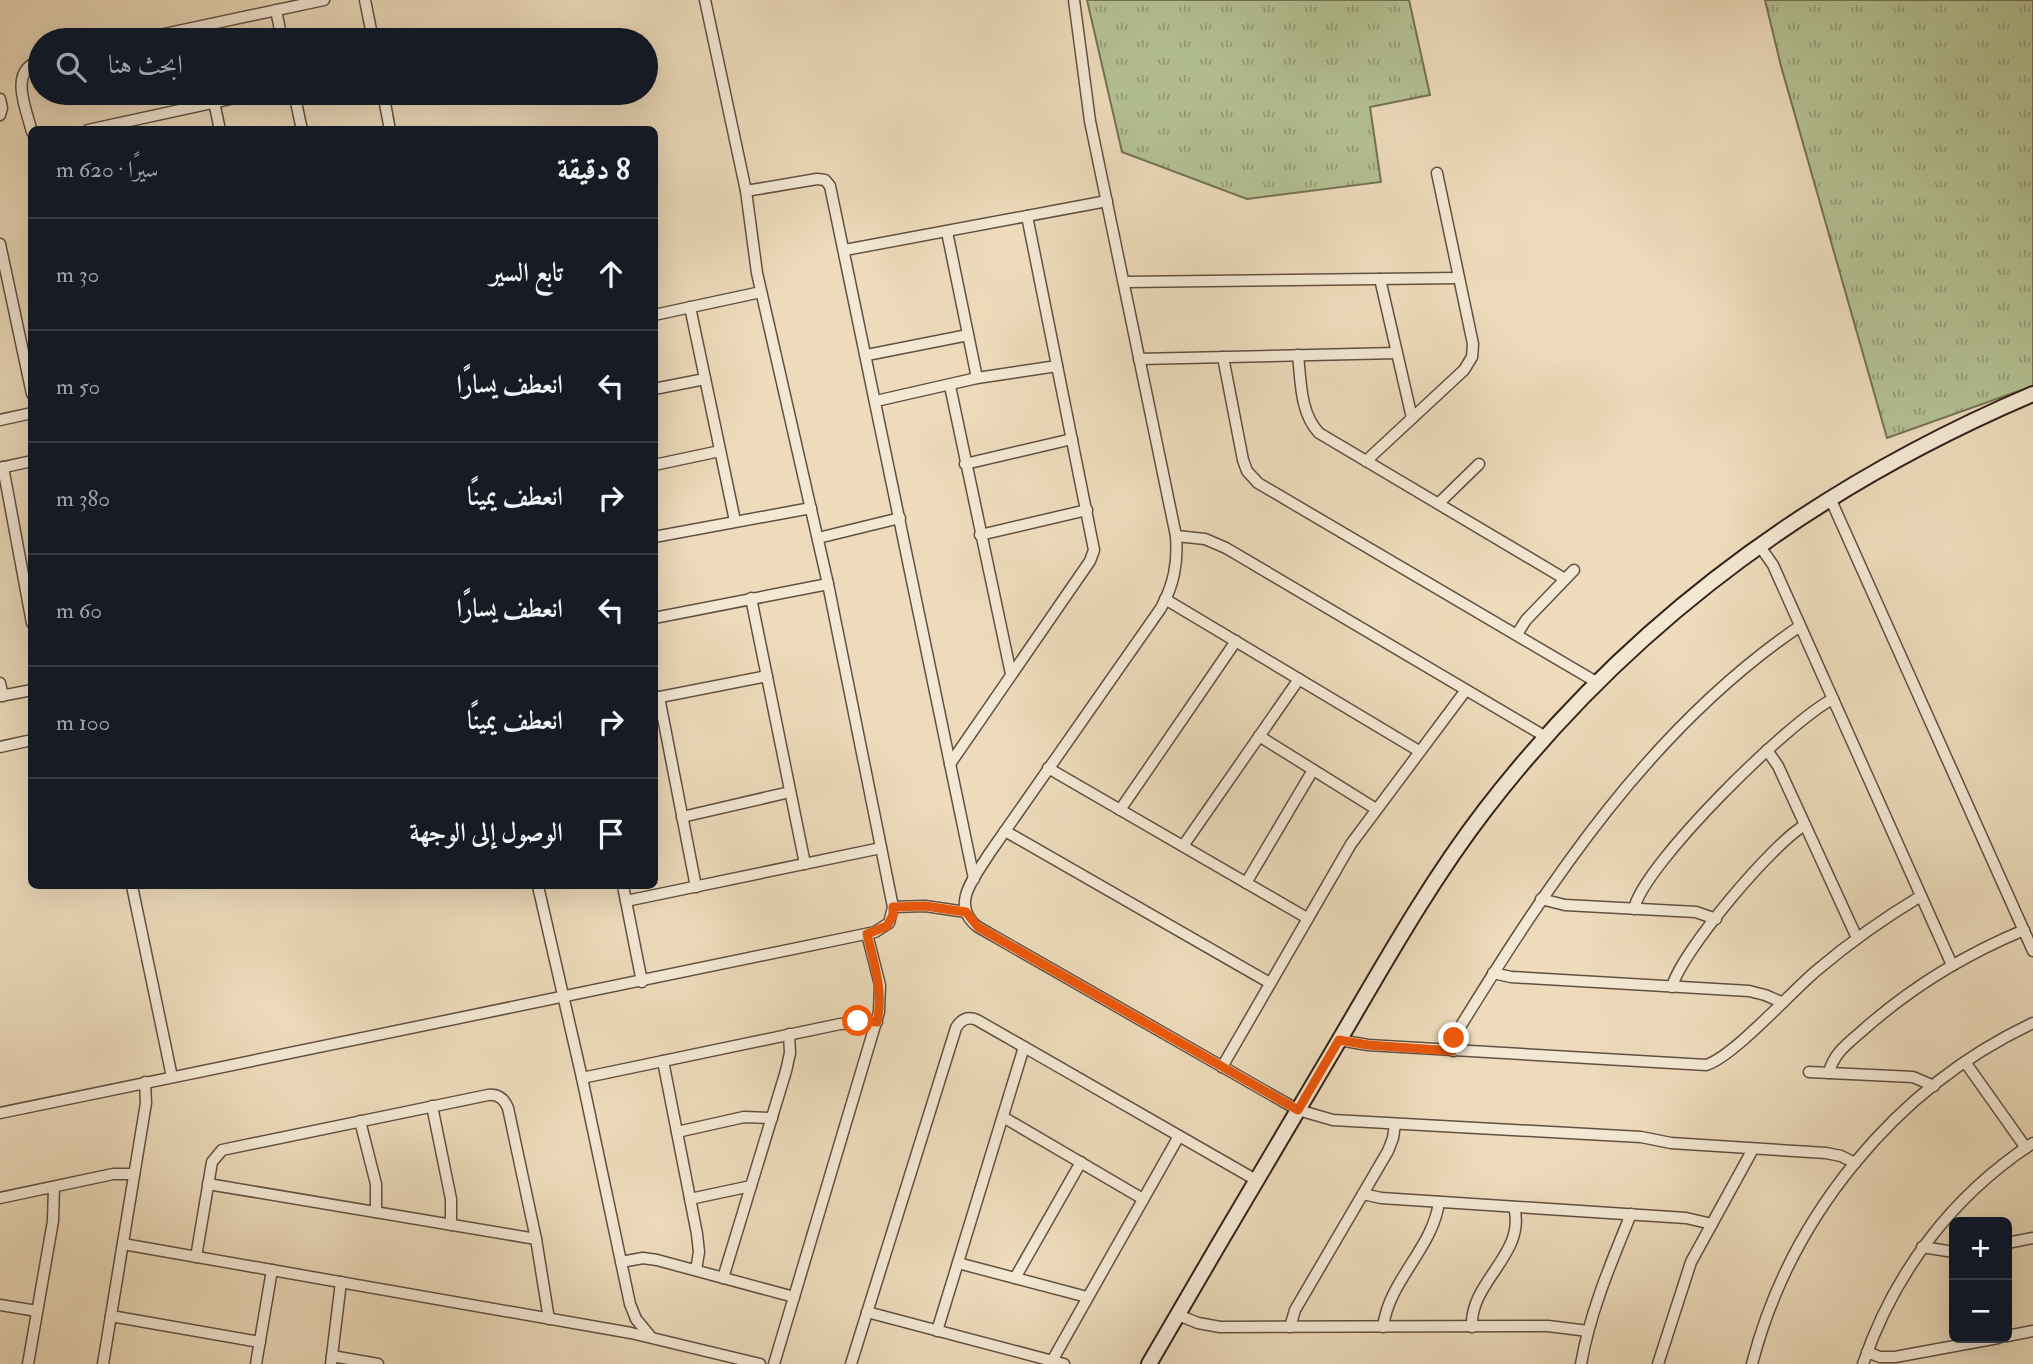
<!DOCTYPE html>
<html lang="ar">
<head>
<meta charset="utf-8">
<style>
  body { margin:0; font-family:"IM FELL Double Pica",Amiri,serif; background:#242831; color:#f1f3f6; direction:rtl }
  .controls { position:absolute; right:21px; bottom:21px; display:grid; overflow:hidden; border-radius:10px; box-shadow:0 7px 28px #0002 }
  .controls button { width:63px; height:63px; display:grid; place-items:center; padding:0; border:0; border-bottom:2px solid #363941; background:#171b24; color:#f1f3f6; font:35px sans-serif }
  .stop { position:absolute; width:21px; height:21px; margin:-16px; border:5px solid #ea580c; border-radius:50%; background:#fff }
  .stop.end { background:#ea580c; border-color:#fff; box-shadow:0 2px 7px #0008 }
  .list { margin:0; padding:0; list-style:none }
  h2 { display:flex; justify-content:space-between; align-items:center; height:91px; margin:0; padding:0 28px; font-size:30px }
  h2 small { font-size:23px; font-weight:400; color:#9ea1a6 }
  .list li { display:grid; grid-template-columns:46px 1fr auto; gap:21px; align-items:center; box-sizing:border-box; height:112px; padding:0 28px; border-top:2px solid #363941 }
  .list b { display:block; font-size:26px; white-space:nowrap }
  .list em { font-size:23px; font-style:normal; color:#9ea1a6 }
  .icon { flex:none; width:38px; height:38px; fill:none; stroke:currentColor; stroke-width:2; stroke-linecap:round; stroke-linejoin:round }
  .map { position:relative; flex:none; width:2033px; height:1364px; overflow:hidden; direction:ltr }
  .search { position:absolute; background:#171b24; box-shadow:0 7px 28px #0002; left:28px; top:28px; width:630px; height:77px; display:flex; align-items:center; gap:18px; box-sizing:border-box; padding:0 24px; border-radius:38px; color:#9ea1a6; font-size:26px }
  .panel { position:absolute; background:#171b24; box-shadow:0 7px 28px #0002; left:28px; top:126px; width:630px; height:763px; border-radius:10px; direction:rtl }
  .map>svg:first-child { display:block }
</style>
</head>
<body>
<div class="map">
<svg width="2033" height="1364" viewBox="0 0 2033 1364">
  <defs>
    <pattern id="grass-tufts" width="24" height="20" patternUnits="userSpaceOnUse" patternTransform="scale(1.75)"><rect width="24" height="20" fill="#b4c193"/><path d="M3 7l-1-3M5 7V3M7 7l1-3M15 17l-1-3M17 17v-4M19 17l1-3" fill="none" stroke="#939c77"/></pattern>
  </defs>
  <rect width="100%" height="100%" fill="#eddbbb"/>
  <filter id="stains"><feTurbulence type="fractalNoise" baseFrequency=".00286" numOctaves="4"/><feColorMatrix values="0 0 0 0 .2 0 0 0 0 .09 0 0 0 0 .02 0 0 0 .5 -.17"/></filter>
  <radialGradient id="worn" r=".72"><stop offset=".6" stop-color="#630" stop-opacity="0"/><stop offset="1" stop-color="#630" stop-opacity=".3"/></radialGradient>
  <g fill="url(#grass-tufts)" stroke="#747257" stroke-width="2">
    <path d="M1087,0H1409L1430,95L1370,107L1381,182L1247,199L1122,152Z"/>
    <path d="M1765,0H2033V386L1887,438L1781,66Z"/>
  </g>
  <g fill="none" stroke-linecap="round" stroke-linejoin="round">
    <g stroke="#625043" stroke-width="13">
      <g id="street">
        <path d="M365,0L373,40"/>
        <path d="M1074,0L1090,121L1176,536C1178,563 1174,584 1161,608L989,854C975,877 949,905 978,927L1298,1110L1333,1120L1641,1137L1671,1143L1826,1153L1841,1156L1855,1163"/>
        <path d="M276,10L282,40"/>
        <path d="M136,40L324,0"/>
        <path d="M294,93L302,130"/>
        <path d="M383,93L390,130"/>
        <path d="M0,99L2,108L0,115"/>
        <path d="M214,102L220,130"/>
        <path d="M88,130L258,93"/>
        <path d="M32,132C26,108 8,70 40,61"/>
        <path d="M746,191L817,179L825,180L830,186L974,879"/>
        <path d="M947,232L977,378"/>
        <path d="M0,244L32,394"/>
        <path d="M845,250L1107,201"/>
        <path d="M1380,279L1412,418"/>
        <path d="M1124,282L1459,278"/>
        <path d="M690,307L735,521"/>
        <path d="M654,315L761,292"/>
        <path d="M867,355L968,335"/>
        <path d="M1298,355C1301,382 1300,413 1319,433L1565,579"/>
        <path d="M1223,357L1243,460L1247,471L1258,483L1598,683"/>
        <path d="M1139,359L1396,353"/>
        <path d="M950,386L1011,674"/>
        <path d="M654,389L705,379"/>
        <path d="M876,401L977,378L1057,366"/>
        <path d="M0,420L32,413"/>
        <path d="M1366,461L1464,370L1472,357L1473,344L1437,173"/>
        <path d="M965,464L1072,439"/>
        <path d="M654,465L720,451"/>
        <path d="M3,467L32,623"/>
        <path d="M0,468L32,461"/>
        <path d="M1830,498L2033,951"/>
        <path d="M1439,503L1479,464"/>
        <path d="M980,535L1087,510"/>
        <path d="M1176,536L1205,539L1226,548L1546,737"/>
        <path d="M654,537L811,508"/>
        <path d="M818,538L900,518"/>
        <path d="M1759,545L1773,565L1952,965"/>
        <path d="M751,598L805,864"/>
        <path d="M1165,599L1419,751"/>
        <path d="M654,618L828,584"/>
        <path d="M1517,634L1526,620L1574,570"/>
        <path d="M0,683L3,696"/>
        <path d="M0,696L32,690"/>
        <path d="M659,697L696,887"/>
        <path d="M655,698L767,676"/>
        <path d="M1259,736L1376,809"/>
        <path d="M0,747L32,740"/>
        <path d="M1767,750L1778,766L1857,938"/>
        <path d="M950,764L1090,561L1094,550L1027,216"/>
        <path d="M1048,768L1307,918"/>
        <path d="M1120,810L1236,641"/>
        <path d="M682,817L790,792"/>
        <path d="M1005,831L1270,983"/>
        <path d="M1183,846L1299,679"/>
        <path d="M1246,883L1313,770"/>
        <path d="M132,886L172,1077"/>
        <path d="M538,886L582,1078L630,1304L636,1319L650,1336"/>
        <path d="M623,886L642,982"/>
        <path d="M1541,899L1565,905L1696,912L1716,919"/>
        <path d="M626,901L881,848"/>
        <path d="M893,907L925,906L966,912"/>
        <path d="M1634,909C1643,865 1790,720 1833,699"/>
        <path d="M1493,973L1511,977L1749,991L1765,995L1781,1002"/>
        <path d="M1672,987C1681,952 1773,843 1805,825"/>
        <path d="M1339,1040L1368,1045L1706,1065C1733,1057 1790,993 1816,971C1849,943 1884,918 1921,896"/>
        <path d="M1453,1051L1457,1032C1550,881 1650,728 1800,626"/>
        <path d="M663,1061L697,1234L699,1252L696,1270"/>
        <path d="M1965,1062L2026,1148"/>
        <path d="M1222,1067L1351,844L1466,690"/>
        <path d="M1809,1072L1913,1077L1934,1086"/>
        <path d="M1829,1073C1833,1054 1848,1043 1862,1031C1910,988 1964,955 2024,930"/>
        <path d="M582,1078L840,1024L877,1022"/>
        <path d="M432,1106L451,1199V1225"/>
        <path d="M0,1113L875,932L889,923L893,907L828,584L757,273L746,191L705,0"/>
        <path d="M1003,1117L1143,1199"/>
        <path d="M360,1121L376,1184V1212"/>
        <path d="M677,1132L744,1117L772,1118"/>
        <path d="M208,1184L536,1239"/>
        <path d="M1363,1194L1381,1198L1686,1218L1712,1224"/>
        <path d="M0,1198L113,1174H134"/>
        <path d="M690,1199L751,1186"/>
        <path d="M2007,1243L2033,1238"/>
        <path d="M123,1244L631,1333L760,1364"/>
        <path d="M1922,1247L1954,1252"/>
        <path d="M196,1257L212,1162L222,1150L488,1095C497,1094 504,1098 508,1108L536,1239L549,1319"/>
        <path d="M621,1262L643,1258L657,1260L794,1297"/>
        <path d="M958,1263L1087,1297"/>
        <path d="M723,1278L786,1071L790,1053L789,1034"/>
        <path d="M1015,1278L1081,1162"/>
        <path d="M0,1305L37,1311"/>
        <path d="M867,1312L1064,1364"/>
        <path d="M1178,1315L1198,1323L1220,1327L1548,1326L1588,1331"/>
        <path d="M111,1316L260,1342"/>
        <path d="M1290,1327L1295,1310L1388,1151L1393,1138L1395,1124"/>
        <path d="M1383,1327C1389,1280 1433,1248 1439,1202"/>
        <path d="M1472,1327C1469,1282 1527,1254 1514,1207"/>
        <path d="M937,1331L1024,1047"/>
        <path d="M2007,1336L2033,1331"/>
        <path d="M1867,1352L1880,1357H1895L1998,1338"/>
        <path d="M332,1356L378,1364"/>
        <path d="M1052,1361L1179,1136"/>
        <path d="M28,1364L53,1221L54,1187"/>
        <path d="M103,1364L146,1103L145,1082"/>
        <path d="M256,1364L272,1270"/>
        <path d="M331,1364L341,1282"/>
        <path d="M774,1364L879,1012L880,985L867,934"/>
        <path d="M851,1364L956,1028C961,1019 968,1016 977,1020L1256,1180"/>
        <path d="M1581,1364C1590,1312 1611,1263 1631,1214"/>
        <path d="M1658,1364L1691,1262L1753,1149"/>
        <path d="M1752,1364C1790,1217 1895,1088 2033,1023"/>
        <path d="M1863,1364C1894,1273 1952,1196 2033,1143"/>
      </g>
    </g>
    <g stroke="#34221b" stroke-width="18">
      <path id="secondary" d="M1149,1364C1211,1257 1274,1150 1337,1044C1384,964 1429,883 1485,810C1629,623 1817,486 2033,394"/>
    </g>
    <use href="#street" stroke="#f3e8d3" stroke-width="10"/>
    <use href="#secondary" stroke="#f3e8d3" stroke-width="14"/>
  </g>
  <g fill="none" stroke-linecap="round" stroke-linejoin="round">
    <path stroke="#ea580c" stroke-width="9" d="M858,1021L877,1022C884,991 874,964 867,934L887,926L893,915V907L925,906L966,912L978,927L1298,1110L1339,1040L1368,1045L1452,1051L1454,1038"/>
  </g>
  <rect width="100%" height="100%" filter="url(#stains)"/>
  <rect width="100%" height="100%" fill="url(#worn)"/>
</svg>
<div class="controls">
<button>+</button>
<button>−</button>
</div>
<div class="stop" style="left:858px;top:1021px"></div>
<div class="stop end" style="left:1454px;top:1038px"></div>
<div class="search"><svg class="icon" aria-label="search" viewBox="0 0 24 24"><circle cx="10" cy="10" r="6"/><path d="M15 15l6 6"/></svg>ابحث هنا</div>
<section class="panel">
<h2>8 دقيقة<small>سيرًا · 620 m</small></h2>
<ul class="list">
<li><svg class="icon" aria-label="ahead" viewBox="0 0 24 24"><path d="M12 20V5M6 11l6-6 6 6"/></svg><div><b>تابع السير</b></div><em>30 m</em></li>
<li><svg class="icon" aria-label="left" viewBox="0 0 24 24"><path d="M17 20v-9H6M10 6l-5 5 5 5"/></svg><div><b>انعطف يسارًا</b></div><em>50 m</em></li>
<li><svg class="icon" aria-label="right" viewBox="0 0 24 24"><path d="M7 20v-9h11M14 6l5 5-5 5"/></svg><div><b>انعطف يمينًا</b></div><em>380 m</em></li>
<li><svg class="icon" aria-label="left" viewBox="0 0 24 24"><path d="M17 20v-9H6M10 6l-5 5 5 5"/></svg><div><b>انعطف يسارًا</b></div><em>60 m</em></li>
<li><svg class="icon" aria-label="right" viewBox="0 0 24 24"><path d="M7 20v-9h11M14 6l5 5-5 5"/></svg><div><b>انعطف يمينًا</b></div><em>100 m</em></li>
<li><svg class="icon" aria-label="arrive" viewBox="0 0 24 24"><path d="M6 21V4h12l-3 4 3 4H6"/></svg><div><b>الوصول إلى الوجهة</b></div></li>
</ul>
</section>
</div>
</body>
</html>
